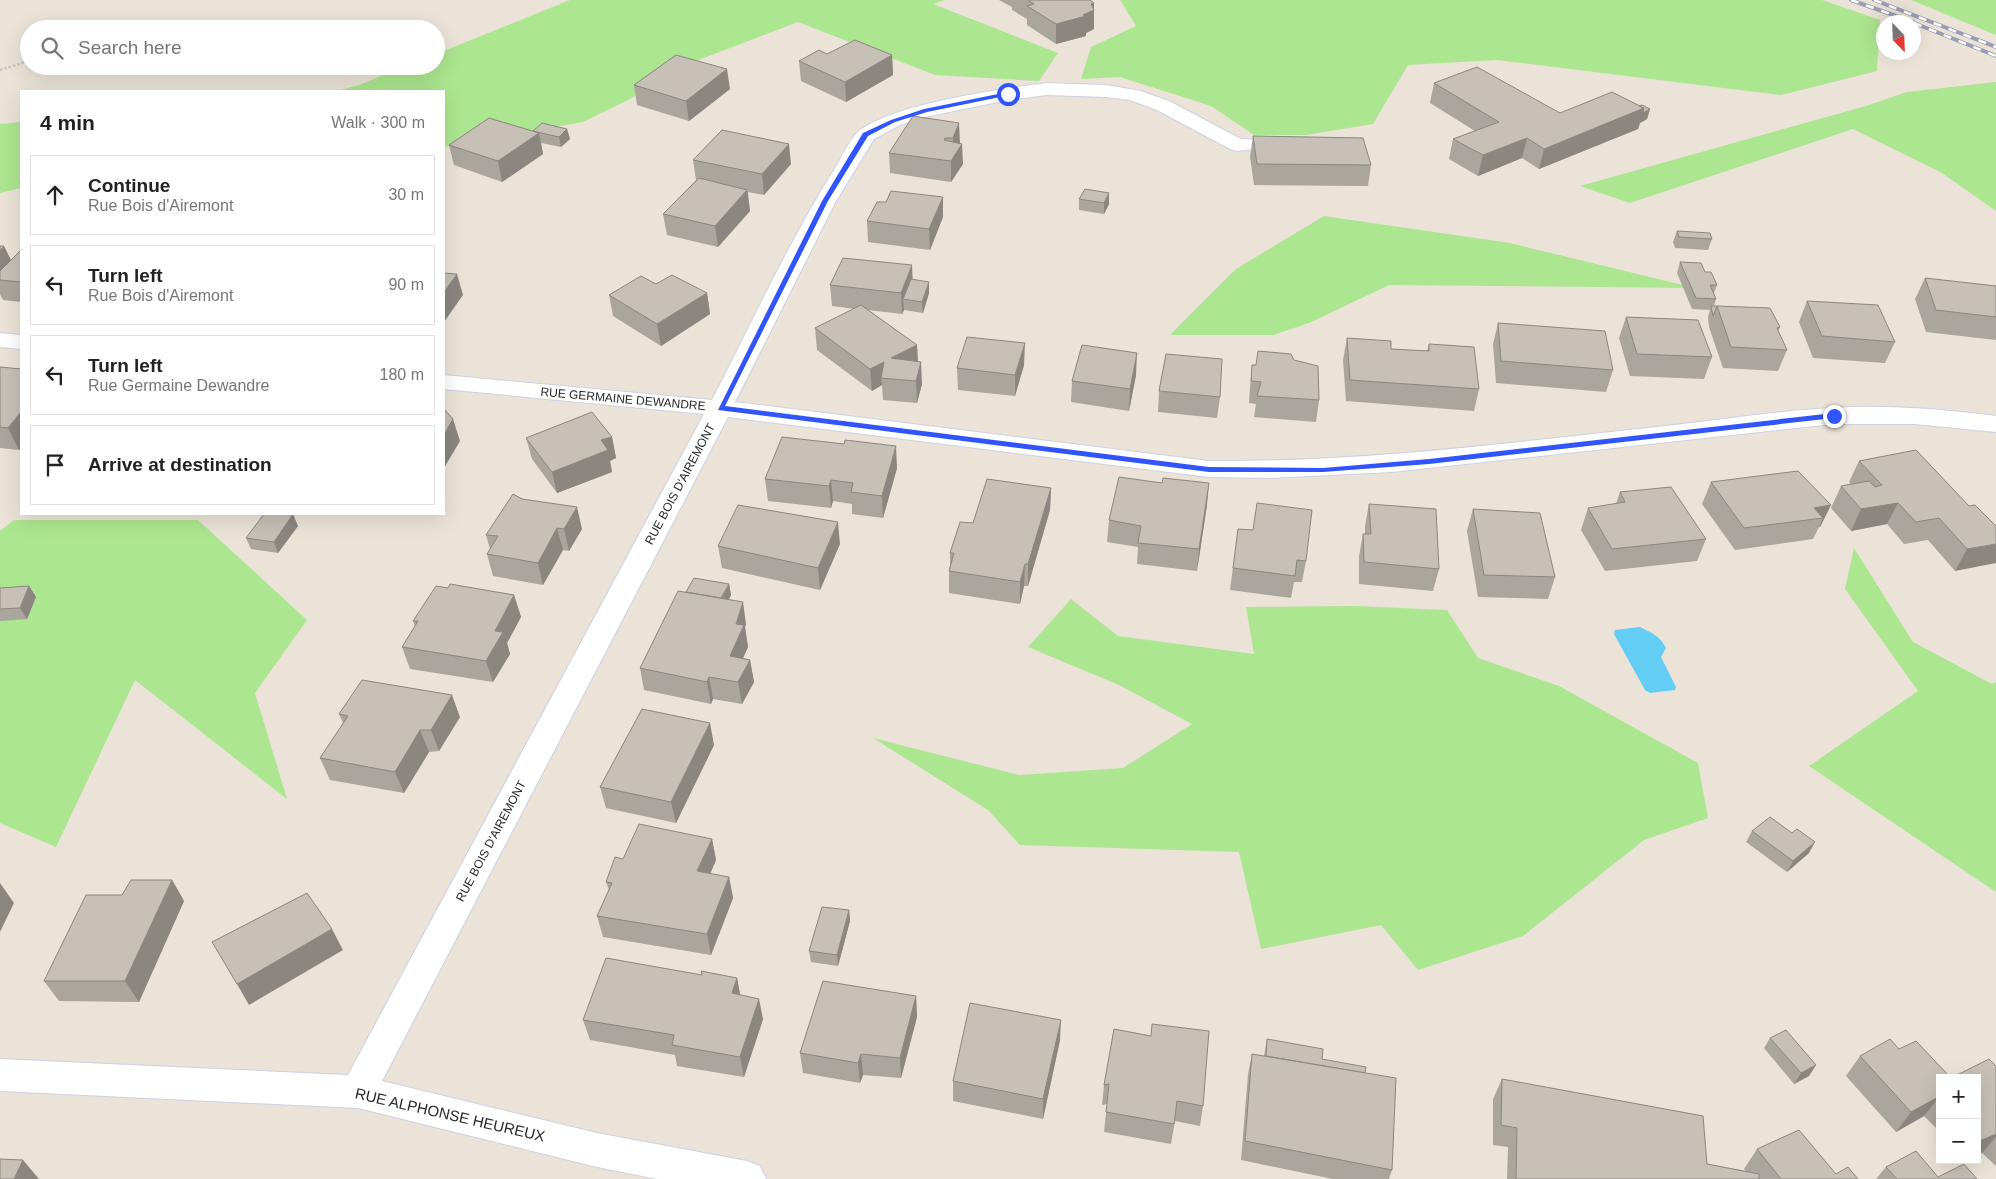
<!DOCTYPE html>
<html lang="en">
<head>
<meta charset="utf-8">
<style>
  body { margin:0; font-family:Arial,sans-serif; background:#f6f6f6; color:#222 }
  .controls { position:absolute; right:15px; bottom:15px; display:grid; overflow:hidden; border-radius:0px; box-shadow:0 5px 20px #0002 }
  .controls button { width:45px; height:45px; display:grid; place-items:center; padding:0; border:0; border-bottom:1px solid #e0e0e0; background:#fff; color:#222; font:25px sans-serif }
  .compass { position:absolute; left:1876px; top:15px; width:45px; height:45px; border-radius:50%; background:#fff; box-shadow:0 5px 20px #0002; rotate:157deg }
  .stop { position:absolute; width:15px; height:15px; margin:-11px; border:4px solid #3055ff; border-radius:50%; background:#fff }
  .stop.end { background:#3055ff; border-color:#fff; box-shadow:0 1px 5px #0008 }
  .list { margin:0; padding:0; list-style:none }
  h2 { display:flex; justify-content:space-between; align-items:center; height:65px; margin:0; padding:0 20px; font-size:21px }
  h2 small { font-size:16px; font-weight:400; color:#767676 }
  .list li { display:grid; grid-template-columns:32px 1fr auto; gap:15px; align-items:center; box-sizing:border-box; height:80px; margin:0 10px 10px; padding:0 10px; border:1px solid #e0e0e0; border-radius:0px }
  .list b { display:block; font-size:19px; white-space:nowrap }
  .list p { margin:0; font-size:16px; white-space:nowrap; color:#767676 }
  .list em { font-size:16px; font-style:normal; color:#767676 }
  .icon { flex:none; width:28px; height:28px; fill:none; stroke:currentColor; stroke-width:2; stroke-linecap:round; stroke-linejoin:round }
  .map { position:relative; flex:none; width:1996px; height:1179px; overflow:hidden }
  .search { position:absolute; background:#fff; box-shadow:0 5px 20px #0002; left:20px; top:20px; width:425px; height:55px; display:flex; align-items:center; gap:12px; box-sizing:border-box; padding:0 18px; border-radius:28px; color:#767676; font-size:19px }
  .panel { position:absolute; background:#fff; box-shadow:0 5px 20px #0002; left:20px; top:90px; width:425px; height:425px; border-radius:0px }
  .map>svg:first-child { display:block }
</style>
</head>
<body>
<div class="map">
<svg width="1996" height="1179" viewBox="0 0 1996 1179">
  <rect width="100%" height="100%" fill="#ebe3d7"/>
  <g fill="#ace690">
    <path d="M570,0H944L933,4L1058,53L1039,81L935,75L798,22L680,67L628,100L583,122L444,147V91H337L359,85L406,66H436V54Z"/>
    <path d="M1120,0H1822L1880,20L1877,71L1781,95L1497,60L1408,65L1373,124L1306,135H1254L1211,106L1120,77L1081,79L1091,47L1136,26Z"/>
    <path d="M1911,0H1996V35Z"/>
    <path d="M1996,82V211L1942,173L1853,129L1630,203L1580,186L1866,106L1907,92Z"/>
    <path d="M21,122V188L0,193V124Z"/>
    <path d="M1324,216L1510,243L1695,288L1389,285L1309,323L1273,335H1170L1236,269Z"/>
    <path d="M14,520H198L307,620L255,693L287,799L135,680L56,847L0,823V531Z"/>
    <path d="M1854,548L1913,642L1992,684L1996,682V892L1809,766L1918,691L1845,589Z"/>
    <path d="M1071,599L1118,636L1254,654L1246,607L1354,606L1447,610L1478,658L1559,686L1698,763L1708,818L1644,840L1523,936L1418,970L1381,925L1261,949L1239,852L1020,845L988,810L873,738L1019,775L1123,768L1192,724L1119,685L1028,647Z"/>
  </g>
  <path fill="#63cdf5" d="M1640,627C1652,633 1660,636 1666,648L1661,657L1676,687L1675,690L1650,693L1645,690L1614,634L1615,630Z"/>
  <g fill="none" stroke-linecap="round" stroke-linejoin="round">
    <g stroke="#cdd1e2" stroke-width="2">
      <g id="minor">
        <path d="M1047,83L1106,85L1141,91L1171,102L1241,139L1266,140L1269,144L1266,148L1237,151L1230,149L1157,110L1130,100L1106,97L1047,95L1008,100L930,116L900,125L874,139L836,201L735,402L1209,461C1357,462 1502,444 1648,428C1716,421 1785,409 1854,407C1901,406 1949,410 1996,416V432L1915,424H1834L1392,472L1270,478L1209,477L728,417L382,1081L597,1133L747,1161L760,1166L766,1179H657L597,1167L358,1108L0,1091V1059L348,1075L704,414L444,389V375L712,400C752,322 789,242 835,168C842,157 850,138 860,130C897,103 1000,89 1047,83Z"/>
        <path d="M0,333L21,335V349L0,347Z"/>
      </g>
    </g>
    <path stroke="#c7c7c7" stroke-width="2.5" stroke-dasharray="2.5 2" stroke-linecap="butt" d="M0,70L29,61"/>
    <use href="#minor" fill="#fff" fill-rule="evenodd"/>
    <g stroke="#9a9eb3" stroke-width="4">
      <g id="rail">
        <path d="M1851,0L1913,22"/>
        <path d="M1874,0L1996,47"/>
        <path d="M1914,23L1996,56"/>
      </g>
    </g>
    <use href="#rail" stroke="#fff" stroke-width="2.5" stroke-dasharray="8" stroke-linecap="butt"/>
  </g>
  <g fill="#aaa59d">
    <path d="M999,0H1090L1094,3V29L1086,33V36L1056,44L1027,25V19L1012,10V7Z"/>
    <path d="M827,54L892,55L893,75L846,102L801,81L799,61Z"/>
    <path d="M1434,83L1560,113L1639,106L1650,109L1647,119L1640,123L1638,129L1539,169L1522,158L1478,176L1449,159L1453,139L1475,131L1430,103Z"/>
    <path d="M634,85L730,89L689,121L637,105Z"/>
    <path d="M959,123V143L963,164L951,182L890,173L889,153Z"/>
    <path d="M567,129L570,139L561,147L541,143L543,154L502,182L454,165L449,145L533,131Z"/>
    <path d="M1253,136L1371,165L1368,186L1254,185L1250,157Z"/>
    <path d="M693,160L791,164L764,195L748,192L750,211L718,247L667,235L663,214L696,180Z"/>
    <path d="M1079,199L1109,204L1104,214L1079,210Z"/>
    <path d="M886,202L943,217L930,250L868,242L867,221Z"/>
    <path d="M1677,231L1712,239L1708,250L1675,248L1673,242Z"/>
    <path d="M0,246H4L11,260L21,250V302L3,300L0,294Z"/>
    <path d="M1680,262L1705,272L1717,285L1714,293L1716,299L1714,306H1717L1780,327L1778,331L1787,350L1778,371L1723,368L1709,327L1708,317L1710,310L1692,309L1677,273Z"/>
    <path d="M1925,278L1996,286V340L1926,332L1915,299Z"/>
    <path d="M656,284L707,293L710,314L661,346L613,316L609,295Z"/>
    <path d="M830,285L929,293L923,313L904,310L902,314L868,310L917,345L918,362L922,384L917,403L883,400L882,385L872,391L817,350L815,328L855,309L832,306Z"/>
    <path d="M1807,301L1895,342L1885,363L1813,358L1799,322Z"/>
    <path d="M1626,317L1712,357L1704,379L1630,376L1619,338Z"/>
    <path d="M1498,323L1613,370L1606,392L1496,383L1493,344Z"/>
    <path d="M1347,338L1391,349L1427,351L1429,344L1479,389L1474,411L1346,401L1343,360Z"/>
    <path d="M1294,360L1319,400L1316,422L1254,417L1256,404L1249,403L1250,387L1252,365Z"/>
    <path d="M1024,365L1015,396L958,390L957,368Z"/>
    <path d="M0,367L21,369V447L19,450L0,448Z"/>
    <path d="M1136,375L1129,411L1071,402L1072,381Z"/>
    <path d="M1159,391L1220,397L1217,418L1158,412Z"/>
    <path d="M612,437L616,458L610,461L612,472L557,493L532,459L526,438Z"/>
    <path d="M1859,461L1969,506L1996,526L1955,571L1928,540L1904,544L1887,524L1851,531L1831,508L1841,486L1851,484L1849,482Z"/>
    <path d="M897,468L883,518L852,514V504L833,501L831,508L768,501L765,479Z"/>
    <path d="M1711,482L1831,505L1820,527H1819L1813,539L1735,550L1702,504Z"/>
    <path d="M1051,488L1050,510L1028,586H1024L1020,604L949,593V571L950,566V553L973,523Z"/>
    <path d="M1620,492L1706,539L1697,561L1605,571L1581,530L1588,508L1616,504Z"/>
    <path d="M513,494L582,529L569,551L563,550L543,585L493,576L487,554L490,549L486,535Z"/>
    <path d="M1369,504L1439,569L1433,591L1359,584V556L1363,534H1365V526Z"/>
    <path d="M1207,505L1197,571L1137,564L1138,547L1107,542L1109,520Z"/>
    <path d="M1473,509L1555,577L1548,599L1478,597L1467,531Z"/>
    <path d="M298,526L278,553L251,549L246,538Z"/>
    <path d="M1238,529L1306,561L1302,582H1294L1291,598L1230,590Z"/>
    <path d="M840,544L820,590L722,568L718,546Z"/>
    <path d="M729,584L731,595L728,600L746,624L745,627L748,647L743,658L750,660L754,682L742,704L713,699L711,704L644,690L640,668L686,592Z"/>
    <path d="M29,586L36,597L27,619L0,621V588Z"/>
    <path d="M448,588L514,595L521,617L507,643L510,654L493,682L410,669L402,647L415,626L413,621Z"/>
    <path d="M339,714L460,717L439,751L429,752L404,793L330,780L320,758L343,723Z"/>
    <path d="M714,745L676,823L606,808L600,787Z"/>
    <path d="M1752,831L1809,853L1787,872L1746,842Z"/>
    <path d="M712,839L716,860L710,874L729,877L733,898L711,955L603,937L597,916L609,890L606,882L623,859Z"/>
    <path d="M172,880L184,901L139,1002L59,1001L44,981L122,895Z"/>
    <path d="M849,910L850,921L838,966L811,962L809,951Z"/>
    <path d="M702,975L737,978L740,995L763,1019L744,1077L677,1066L675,1055L590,1040L583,1020Z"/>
    <path d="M916,996L917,1017L901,1078L863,1075L860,1083L803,1073L800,1053Z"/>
    <path d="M1114,1029L1203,1106L1200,1126L1175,1121L1171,1144L1104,1132L1107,1104L1102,1105L1104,1085Z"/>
    <path d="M1770,1038L1809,1076L1794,1084L1764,1048Z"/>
    <path d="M1267,1039L1322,1059L1365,1073L1392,1170L1389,1179H1333L1241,1160L1248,1074L1252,1054L1264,1056Z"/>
    <path d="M1060,1040L1043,1119L953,1101V1081Z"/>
    <path d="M1899,1049L1951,1078L1996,1066V1166L1982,1153L1977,1155V1078H1940V1132L1924,1116L1896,1132L1846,1076L1860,1056Z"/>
    <path d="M1502,1079L1707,1164L1746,1171L1744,1169L1757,1149L1836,1174L1858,1179H1507L1508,1147L1493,1145V1099Z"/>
    <path d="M1886,1167L1938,1177L1977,1179H1876Z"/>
  </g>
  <g fill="#8b8680">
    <path d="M1094,3V29L1086,33V36L1056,44V24L1083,15L1091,4Z"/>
    <path d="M892,55L893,75L846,102L845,82Z"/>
    <path d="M727,69L730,89L689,121L686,101Z"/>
    <path d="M1644,108L1650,109L1647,119L1640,123L1638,129L1539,169L1544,149Z"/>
    <path d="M959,123L960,143L962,144L963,164L951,182V161L953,158V138Z"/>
    <path d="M567,129L570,139L561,147L559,137Z"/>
    <path d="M539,133L543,154L502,182L498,161Z"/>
    <path d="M1527,138L1522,158L1478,176L1483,155Z"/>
    <path d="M789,144L791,164L764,195L762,174Z"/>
    <path d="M747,190L750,211L718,247L715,226Z"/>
    <path d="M1109,193V204L1104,214V203Z"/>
    <path d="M943,197V217L930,250L929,229Z"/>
    <path d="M4,246L14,267L0,280V251Z"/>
    <path d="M912,265L913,287L903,299L904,310L902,314L901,293Z"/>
    <path d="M457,274L463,295L444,322V292Z"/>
    <path d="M929,282V293L923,313L922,302Z"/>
    <path d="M707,293L710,314L661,346L657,324Z"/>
    <path d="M1025,343L1024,365L1015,396V375Z"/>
    <path d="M917,345L918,366L891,358Z"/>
    <path d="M1137,353L1136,375L1129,411L1130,389Z"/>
    <path d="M884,362L881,378L882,385L872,391L870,369Z"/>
    <path d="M921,362L922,384L917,403L916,381Z"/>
    <path d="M21,412V447L19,450L8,428Z"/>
    <path d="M453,419L460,441L444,468V435Z"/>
    <path d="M612,437L616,458L610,461L612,472L557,493L552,472L601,440Z"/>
    <path d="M896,446L897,468L883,518L882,496Z"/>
    <path d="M831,480L833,501L831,508L829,486Z"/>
    <path d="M1209,483L1207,505L1197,571L1199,549Z"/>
    <path d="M1051,488L1050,510L1028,586V564Z"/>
    <path d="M1898,503L1887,524L1851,531L1861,509Z"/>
    <path d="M1831,505L1820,527H1819L1823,518L1814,508Z"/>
    <path d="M577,507L582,529L569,551L564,529Z"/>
    <path d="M293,514L298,526L278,553L274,542Z"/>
    <path d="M838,522L840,544L820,590L818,568Z"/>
    <path d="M557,528L563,550L543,585L538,563Z"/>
    <path d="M1996,544V563L1955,571L1967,549Z"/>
    <path d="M1025,564L1024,586L1020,604V582Z"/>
    <path d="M729,584L731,595L723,611L721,600Z"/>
    <path d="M29,586L36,597L27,619L20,608Z"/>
    <path d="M514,595L521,617L507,643L510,654L493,682L486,661L495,631Z"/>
    <path d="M743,602L746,624L745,627L748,647L734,678L730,656L736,624Z"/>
    <path d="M750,660L754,682L742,704L738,682Z"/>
    <path d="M709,677L713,699L711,704L707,682Z"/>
    <path d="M452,695L460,717L439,751L431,730Z"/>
    <path d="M710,723L714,745L676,823L671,802Z"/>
    <path d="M420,730L429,752L404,793L395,772Z"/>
    <path d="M712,839L716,860L702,893L697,871Z"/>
    <path d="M1815,842L1809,853L1787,872L1793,861Z"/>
    <path d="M729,877L733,898L711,955L707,934Z"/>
    <path d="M172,880L184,901L139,1002L125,981Z"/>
    <path d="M0,883L14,903L0,932Z"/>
    <path d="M849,910L850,921L838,966L837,955Z"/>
    <path d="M332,929L343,950L249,1005L237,984Z"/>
    <path d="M737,978L741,999L732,993Z"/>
    <path d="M916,996L917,1017L901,1078L900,1058Z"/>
    <path d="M759,999L763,1019L744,1077L740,1057Z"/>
    <path d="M1061,1020L1060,1040L1043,1119V1099Z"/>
    <path d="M861,1054L863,1075L860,1083L858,1063Z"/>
    <path d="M1816,1065L1809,1076L1794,1084L1801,1073Z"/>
    <path d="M1940,1096L1924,1116L1896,1132L1911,1112Z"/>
    <path d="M1996,1134V1137L1982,1153L1977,1155V1145L1982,1140Z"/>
    <path d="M23,1160L39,1179H14Z"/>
  </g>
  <g fill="#c6c0b7" stroke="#8b8680">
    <path d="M1028,0H1090L1094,3L1091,4L1094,10L1083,15L1086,16L1056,24L1027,6L1034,4Z"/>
    <path d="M855,40L892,55L845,82L799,61L819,50L827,54Z"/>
    <path d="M676,55L727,69L686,101L634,85Z"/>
    <path d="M1477,67L1560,113L1612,92L1644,108L1544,149L1527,138L1483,155L1453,139L1499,122L1434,83Z"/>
    <path d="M1642,105L1650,109L1643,113L1644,108L1639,106Z"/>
    <path d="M913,116L959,123L953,138H945L944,140L962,144L951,161L889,153Z"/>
    <path d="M489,118L539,133L498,161L449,145Z"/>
    <path d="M542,123L567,129L559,137L533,131Z"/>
    <path d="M722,130L789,144L762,174L693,160Z"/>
    <path d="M1253,136L1363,138L1371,165L1257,164Z"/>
    <path d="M699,178L747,190L715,226L663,214Z"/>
    <path d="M1085,189L1109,193L1104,203L1079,199Z"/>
    <path d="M891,191L943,197L929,229L867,221L877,202H886Z"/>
    <path d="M1677,231L1710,233L1712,239L1679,237Z"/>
    <path d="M0,246H4L0,251Z"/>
    <path d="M21,250V282L0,280V271Z"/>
    <path d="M843,258L912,265L901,293L830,285Z"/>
    <path d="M1680,262L1701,263L1705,272H1711L1717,285H1710L1716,299L1696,298Z"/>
    <path d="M444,273L457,274L444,292Z"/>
    <path d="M672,275L707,293L657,324L609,295L641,276L656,284Z"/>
    <path d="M1925,278L1996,286V317L1936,310Z"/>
    <path d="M911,279L929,282L922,302L903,299Z"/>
    <path d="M1807,301L1878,305L1895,342L1822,336Z"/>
    <path d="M861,305L917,345L891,358L921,362L916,381L881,378L884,362L870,369L815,328Z"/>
    <path d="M1711,306H1717L1713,316Z"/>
    <path d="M1717,306L1770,308L1780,327L1777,328L1787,350L1731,347Z"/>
    <path d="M1626,317L1698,320L1712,357L1637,354Z"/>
    <path d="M1498,323L1605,331L1613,370L1501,361Z"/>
    <path d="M967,337L1025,343L1015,375L957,368Z"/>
    <path d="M1347,338L1391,341V349L1429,351V344L1474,347L1479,389L1350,380Z"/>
    <path d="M1082,345L1137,353L1130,389L1072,381Z"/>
    <path d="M1258,351L1291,354L1294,360L1318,366L1319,400L1257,396L1261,382L1251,381L1252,365H1256Z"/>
    <path d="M1166,354L1222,359L1220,397L1159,391Z"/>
    <path d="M0,367L21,369V412L8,428L0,427Z"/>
    <path d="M444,409L453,419L444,435Z"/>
    <path d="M592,412L612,437L601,440L608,450L552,472L526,438Z"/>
    <path d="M782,437L844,444L845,440L896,446L882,496L851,492L853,483L831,480L829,486L765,479Z"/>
    <path d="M1916,450L1969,506L1975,505L1996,526V544L1967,549L1939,518L1916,522L1898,503L1861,509L1841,486L1869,481L1875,487L1882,485L1859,461Z"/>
    <path d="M1798,471L1831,505L1814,508L1823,518L1744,528L1711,482Z"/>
    <path d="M1119,477L1162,483L1163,478L1209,483L1199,549L1138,543L1141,526L1109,520Z"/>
    <path d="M987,479L1051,488L1028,564H1025L1020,582L949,571L954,553H950L960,522L973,523Z"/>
    <path d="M1671,487L1706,539L1612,549L1588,508L1625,502L1620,492Z"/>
    <path d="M513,494L522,499L577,507L564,529L557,528L538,563L487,554L498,536L486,535Z"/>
    <path d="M1257,503L1312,510L1306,561L1297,560L1295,576L1233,568L1238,529L1253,530Z"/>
    <path d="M1369,504L1436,509L1439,569L1364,562L1363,534H1371Z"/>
    <path d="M738,505L838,522L818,568L718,546Z"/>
    <path d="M1473,509L1540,513L1555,577L1484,575Z"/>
    <path d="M264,514H293L274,542L246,538Z"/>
    <path d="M694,578L729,584L721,598L686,592Z"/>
    <path d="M450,584L514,595L495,631L503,632L486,661L402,647L418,621H413L436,586L448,588Z"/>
    <path d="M29,586L20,608L0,609V588Z"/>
    <path d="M678,591L743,602L736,624L744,625L730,656L750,660L738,682L709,677L707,682L640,668Z"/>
    <path d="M362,680L452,695L431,730H420L395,772L320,758L348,716L339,714Z"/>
    <path d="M642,709L710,723L671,802L600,787Z"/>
    <path d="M1770,817L1792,833L1797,829L1815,842L1793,861L1752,831Z"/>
    <path d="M639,824L712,839L697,871L729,877L707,934L597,916L612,883L606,882L615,857L623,859Z"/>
    <path d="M131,880H172L125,981H44L86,895H122Z"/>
    <path d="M307,893L332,929L237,984L212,942Z"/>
    <path d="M822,907L849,910L837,955L809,951Z"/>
    <path d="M606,958L702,975L701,971L737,978L732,993L759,999L740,1057L672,1045L674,1035L583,1020Z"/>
    <path d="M823,981L916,996L900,1058L861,1054L858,1063L800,1053Z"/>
    <path d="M970,1003L1061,1020L1043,1099L953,1081Z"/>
    <path d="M1152,1024L1209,1031L1203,1106L1177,1101L1174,1124L1106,1112L1109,1084L1104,1085L1114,1029L1151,1036Z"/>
    <path d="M1786,1030L1816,1065L1801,1073L1770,1038Z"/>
    <path d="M1267,1039L1323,1049L1322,1059L1366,1067L1365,1073L1266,1056Z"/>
    <path d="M1890,1039L1899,1049L1916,1041L1951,1078L1989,1059L1996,1066V1134L1982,1140L1977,1135V1078H1940V1096L1911,1112L1860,1056Z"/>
    <path d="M1252,1054L1396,1078L1392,1170L1245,1141Z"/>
    <path d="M1502,1079L1703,1116L1707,1164L1759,1174V1179H1516L1517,1128L1501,1125Z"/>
    <path d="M1799,1130L1836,1174L1848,1167L1858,1179H1781L1757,1149Z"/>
    <path d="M1916,1151L1938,1177L1964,1164L1977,1179H1897L1886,1167Z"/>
    <path d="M0,1159L23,1160L14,1179H0Z"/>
  </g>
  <path fill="#3055ff" d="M1008,92L1010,95L927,112L895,122L868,136L828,201L725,406L1209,467L1323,468L1429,459L1834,413L1837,416L1834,418L1429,464L1323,472H1209L718,410L822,201L863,133L891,120L924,109Z"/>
  <g text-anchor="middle" stroke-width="4" stroke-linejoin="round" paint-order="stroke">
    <g font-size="12" fill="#272727" stroke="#fff">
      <text transform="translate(623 399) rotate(5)" y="4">RUE GERMAINE DEWANDRE</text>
      <text transform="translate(680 484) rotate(-62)" y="4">RUE BOIS D'AIREMONT</text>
      <text transform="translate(491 841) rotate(-62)" y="4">RUE BOIS D'AIREMONT</text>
    </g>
    <g font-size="15" fill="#272727" stroke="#fff">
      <text transform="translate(450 1115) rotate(13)" y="5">RUE ALPHONSE HEUREUX</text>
    </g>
  </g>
</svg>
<div class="controls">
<button>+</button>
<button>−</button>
</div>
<svg class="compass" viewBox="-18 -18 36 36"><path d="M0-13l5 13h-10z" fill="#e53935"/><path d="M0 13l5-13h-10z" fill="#767676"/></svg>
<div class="stop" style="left:1008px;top:94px"></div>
<div class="stop end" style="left:1834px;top:416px"></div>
<div class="search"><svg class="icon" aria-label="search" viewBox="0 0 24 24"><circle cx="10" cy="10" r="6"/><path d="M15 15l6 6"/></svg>Search here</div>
<section class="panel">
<h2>4 min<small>Walk · 300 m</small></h2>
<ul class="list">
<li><svg class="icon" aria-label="ahead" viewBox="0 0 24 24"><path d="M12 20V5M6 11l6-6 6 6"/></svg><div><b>Continue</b><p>Rue Bois d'Airemont</p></div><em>30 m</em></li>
<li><svg class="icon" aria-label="left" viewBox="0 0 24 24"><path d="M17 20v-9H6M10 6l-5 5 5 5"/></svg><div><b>Turn left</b><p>Rue Bois d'Airemont</p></div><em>90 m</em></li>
<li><svg class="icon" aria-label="left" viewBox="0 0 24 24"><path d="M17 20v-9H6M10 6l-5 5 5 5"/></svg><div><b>Turn left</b><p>Rue Germaine Dewandre</p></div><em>180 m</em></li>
<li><svg class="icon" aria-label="arrive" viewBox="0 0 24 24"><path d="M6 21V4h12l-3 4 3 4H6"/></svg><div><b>Arrive at destination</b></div></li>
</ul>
</section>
</div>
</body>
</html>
